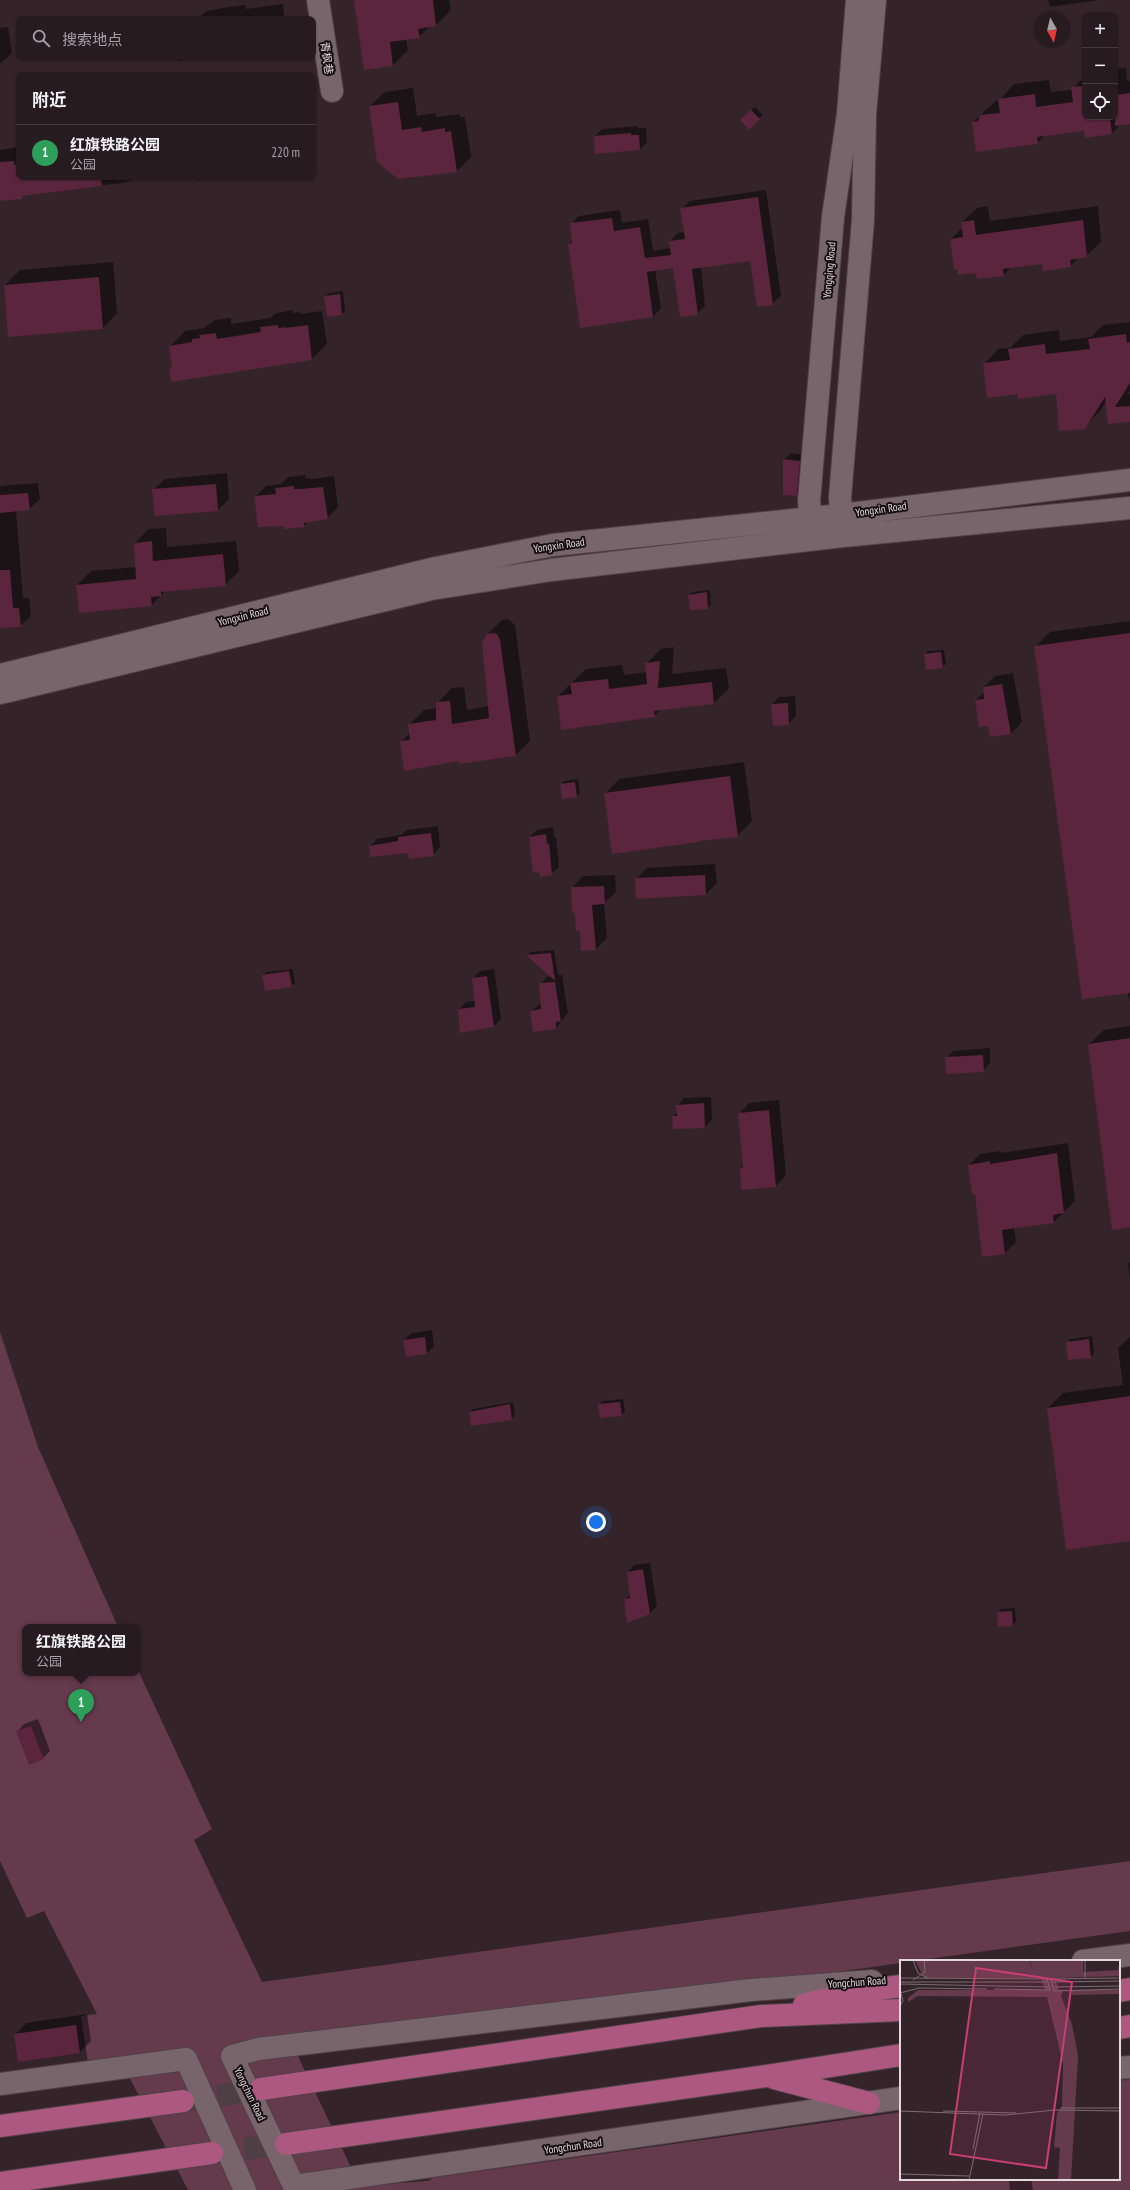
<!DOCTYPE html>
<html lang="zh">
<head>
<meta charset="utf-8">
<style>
  body { margin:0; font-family:"PT Sans Narrow","Noto Sans SC",sans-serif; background:#33282d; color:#f1f3f6 }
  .controls { position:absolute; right:12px; top:12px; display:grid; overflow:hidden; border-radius:8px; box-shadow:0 1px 3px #0004 }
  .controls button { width:36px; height:36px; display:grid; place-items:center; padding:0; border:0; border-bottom:1px solid #43393e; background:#271b20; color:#f1f3f6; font:20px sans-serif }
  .compass { position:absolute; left:1034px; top:12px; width:36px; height:36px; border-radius:50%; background:#271b20; box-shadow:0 1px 3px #0004; rotate:172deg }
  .you { position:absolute; left:596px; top:1522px; width:14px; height:14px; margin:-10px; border:3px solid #fff; border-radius:50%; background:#1a73e8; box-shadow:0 0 0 6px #1a73e833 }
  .badge { display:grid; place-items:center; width:26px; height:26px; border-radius:50%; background:#1a73e8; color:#fff; font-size:13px; font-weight:700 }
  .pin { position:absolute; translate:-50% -33px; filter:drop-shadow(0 1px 2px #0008) }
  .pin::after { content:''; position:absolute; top:21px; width:14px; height:12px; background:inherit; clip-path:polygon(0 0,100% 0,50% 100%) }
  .popup { position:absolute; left:22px; top:1624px; width:118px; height:52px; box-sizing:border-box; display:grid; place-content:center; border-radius:8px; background:#271b20; filter:drop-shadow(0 1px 3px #0005); font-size:13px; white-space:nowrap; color:#a4a1a5 }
  .popup b { font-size:15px; color:#f1f3f6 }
  .popup::after { content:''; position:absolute; left:50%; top:100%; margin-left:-8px; border:8px solid transparent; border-top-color:#271b20 }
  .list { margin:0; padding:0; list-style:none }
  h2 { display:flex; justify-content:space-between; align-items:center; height:52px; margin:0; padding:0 16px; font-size:17px }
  h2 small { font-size:13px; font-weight:400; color:#a4a1a5 }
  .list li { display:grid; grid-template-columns:26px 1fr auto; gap:12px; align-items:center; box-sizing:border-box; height:56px; padding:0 16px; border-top:1px solid #43393e }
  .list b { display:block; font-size:15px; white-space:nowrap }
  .list p { margin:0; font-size:13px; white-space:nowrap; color:#a4a1a5 }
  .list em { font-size:13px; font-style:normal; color:#a4a1a5 }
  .icon { flex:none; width:22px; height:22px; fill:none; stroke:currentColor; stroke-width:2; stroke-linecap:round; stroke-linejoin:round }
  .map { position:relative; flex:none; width:1130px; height:2190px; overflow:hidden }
  .search { position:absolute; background:#271b20; box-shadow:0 1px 3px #0004; left:16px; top:16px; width:300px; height:44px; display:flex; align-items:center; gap:10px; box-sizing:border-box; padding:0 14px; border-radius:8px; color:#a4a1a5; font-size:15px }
  .panel { position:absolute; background:#271b20; box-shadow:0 1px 3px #0004; left:16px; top:72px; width:300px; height:108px; border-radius:8px }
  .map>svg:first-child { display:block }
</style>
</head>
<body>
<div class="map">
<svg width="1130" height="2190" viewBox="0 0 1130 2190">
  <rect width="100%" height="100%" fill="#34242a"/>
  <path fill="#653a4c" d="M0,1332L38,1447L118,1627H25V1673H137V1668L212,1829L194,1840L262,1982L1130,1861V1931L914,1961H901V1963L294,2048L360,2186L427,2181L431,2180V2178L901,2112V2179H1119V2081L1130,2079V2190H188L127,2073L90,2077L81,2016L97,2014L44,1911L27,1918L0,1861Z"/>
  <g fill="#0007">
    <path d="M355,0H449L451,10L436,25L430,26L419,37L406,39L408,50L393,65L365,69Z"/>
    <path d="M1048,0H1099L1050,7Z"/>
    <path d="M283,4L284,17L282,19H197L207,11L229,7L246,5V9Z"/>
    <path d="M8,27L12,53L0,64V28Z"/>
    <path d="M160,57H208L178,61V58L160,60Z"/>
    <path d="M1126,68L1127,81H1130V123L1121,124L1112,133L1085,137V130L1045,135L1037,143L973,122L996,101L1000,100L1014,84L1049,80L1051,92L1072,90L1085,75V117H1115V69Z"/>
    <path d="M413,88L417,116L436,113V117L460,114V117H465L471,157L456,172L370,106L385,92Z"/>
    <path d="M755,107L763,115L749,129L741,120Z"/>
    <path d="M638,126V128H646L647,142L640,149L595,136L602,129Z"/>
    <path d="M19,147V177H143L123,183L56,190L0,200V150Z"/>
    <path d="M188,177H228L197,181L196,177Z"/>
    <path d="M766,190L781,296L772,304L751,260L701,267L705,306L697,314L674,267L655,270L661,308L653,317L569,244L573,240L571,224L579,216L620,210L622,223L648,219L653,251L671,248L670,241L678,233L685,232L681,209L690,201Z"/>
    <path d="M988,206L990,221L1098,206L1101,242L1086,256L1079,257L1071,266L1043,263L1011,267L1004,275L977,272L951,239L963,227L962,222L977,208Z"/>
    <path d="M113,262L117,313L103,328L5,285L20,270Z"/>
    <path d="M343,291L345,311L342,314L325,296L329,293Z"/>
    <path d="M293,310V313L300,312V314L322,311L327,344L312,359L170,368L173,365L170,346L185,331L204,328L215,320L231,318V324L270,318L276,313Z"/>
    <path d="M1130,322V390L1128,394H1130V421L1106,401L1100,411L1086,425L1057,393H1019L984,364L998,349L1010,348L1023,335L1059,330L1060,341L1091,337L1103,325Z"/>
    <path d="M791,453L806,455L803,489L796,495L784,460Z"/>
    <path d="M227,473L229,499L218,510L153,490L165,479Z"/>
    <path d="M305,475V478L313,479L334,476L338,507L327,518L308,521L304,526L285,525L255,497L266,486L281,484L288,477Z"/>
    <path d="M38,483L40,499L29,509L16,511L23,598H29L31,616L20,626L0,627V486Z"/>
    <path d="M166,528L167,547L236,541L239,571L225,585L165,591L151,606L77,585L91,571L137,567L135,543L149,529Z"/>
    <path d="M710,590L711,604L708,608L691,609L689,595L693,592Z"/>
    <path d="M508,619L515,625L530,741L516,755L460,759L401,742L410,733L409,725L424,710L437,708V703L452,688L464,687L467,710L489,706L487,635L502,620Z"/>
    <path d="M1130,621V1002L1035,647L1050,632Z"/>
    <path d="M674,647L672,674L726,668L729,688L714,703L661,709L654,716L558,696L586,669L622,665L624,675L647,672L646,664L661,649Z"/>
    <path d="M944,650L946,664L942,667L925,655L928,651Z"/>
    <path d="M1013,673L1022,722L1011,734L989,725L976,700L984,692V687L995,676Z"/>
    <path d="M795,696L796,716L788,724L772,704L779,697Z"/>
    <path d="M744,762L752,821L737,836L605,794L619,779Z"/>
    <path d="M578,779L580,793L577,796L561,785L564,781Z"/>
    <path d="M438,826L440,847L433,855L409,852L371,856L370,846L377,839L401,835L407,830Z"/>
    <path d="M553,827L554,837H556L559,867L551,874L530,837L537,830Z"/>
    <path d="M715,864L717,883L706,894L636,879L647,868Z"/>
    <path d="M615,875L616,892L604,903L607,938L596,949L582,950L581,929L572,888L583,876Z"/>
    <path d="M554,950L558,975H562L568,1013L556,1028L531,1011L542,1003L540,984L547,977L551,976L528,955L531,952Z"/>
    <path d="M293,969L295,983L291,986L263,976L267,972Z"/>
    <path d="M494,969L501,1019L494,1026L460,1032L459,1009L466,1002L475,1001L473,978L480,971Z"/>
    <path d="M1130,1026V1226L1089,1044L1104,1030Z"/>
    <path d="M990,1048V1063L983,1071L946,1058L953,1051Z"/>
    <path d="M711,1097L712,1120L705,1127L673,1116L677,1112V1106L684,1098Z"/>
    <path d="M779,1100L786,1175L776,1186L741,1168L743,1166L739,1114L749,1103Z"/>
    <path d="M1068,1143L1075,1201L1054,1222L1014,1227L1016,1242L1005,1253L976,1193L969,1165L980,1154L1001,1151V1153Z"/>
    <path d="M1130,1262V1282L1128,1264Z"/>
    <path d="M432,1330L434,1346L427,1353L407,1356L404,1340L412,1333Z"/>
    <path d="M1092,1336L1094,1353L1091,1357L1067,1343L1070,1339Z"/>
    <path d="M1130,1337V1540L1048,1408L1063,1393L1123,1385L1118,1348Z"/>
    <path d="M623,1399L625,1412L621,1415L599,1404L603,1401Z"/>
    <path d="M513,1402L515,1415L512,1419L470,1412L473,1409Z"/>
    <path d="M650,1563L657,1606L650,1613L625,1600L631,1594L628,1572L634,1565Z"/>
    <path d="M1015,1608L1016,1622L1012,1625L998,1612L1001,1609Z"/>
    <path d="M38,1719L50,1751L43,1758L17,1732L24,1724Z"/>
    <path d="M87,2014L91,2041L80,2052L15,2035L26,2023Z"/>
    <path d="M1011,2179H1031L1033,2190H1010L1009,2182Z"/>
  </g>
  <g fill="#5a253d">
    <path d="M354,0H433L436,26L418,29L420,38L390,42L393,66L364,70Z"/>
    <path d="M1085,86V117H1110L1112,134L1085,138L1084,131L1037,137L1038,144L976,152L972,122L978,121L980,115L1000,113L998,99L1035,94L1036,107L1073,102L1071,87Z"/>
    <path d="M1130,93V124L1115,126V95Z"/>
    <path d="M398,102L402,130L421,127L422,132L445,128V132L451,131L457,172L398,179L377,162L369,106Z"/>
    <path d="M751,110L760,119L749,130L740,120Z"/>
    <path d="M631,133V135H639L640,150L595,154L594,136Z"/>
    <path d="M14,161V165L19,164V177H101L102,186L22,196V199L0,201V162Z"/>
    <path d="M758,197L773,305L757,307L750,261L692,269L698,315L680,317L673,268L647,272L653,317L580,328L568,244L572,243L570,223L612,218L614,231L640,227L645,258L671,255L669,241L685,239L680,208Z"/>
    <path d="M974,220L976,235L1083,220L1087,257L1070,260L1071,267L1043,271L1042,264L1003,269L1004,276L977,279L976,273L958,275L957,269H954L950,239L963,237L961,222Z"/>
    <path d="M99,277L103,329L8,337L4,285Z"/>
    <path d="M340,294L342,315L327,317L324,296Z"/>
    <path d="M278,325V328L285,327V328L308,325L312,360L171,382L169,368L172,367L169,346L192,342V339L200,338L199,335L216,333L217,339L261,332L260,327Z"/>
    <path d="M1126,334L1127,343L1130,342V383L1115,407L1130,406V422L1108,424L1105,397L1085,429L1059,431L1056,394L1018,399V394L987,398L983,363L1010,360L1008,349L1045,344L1046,354L1090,349L1088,339Z"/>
    <path d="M783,459L800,461L797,496L783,495Z"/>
    <path d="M216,484L218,511L155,516L152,489Z"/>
    <path d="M294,486V489H301L323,487L328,519L304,523V527L284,529V526L258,527L254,496L276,494L275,488Z"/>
    <path d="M28,493L30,510L0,513V495Z"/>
    <path d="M152,541L153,561L223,554L226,586L161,592V596L151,597L152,606L79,613L76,585L136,579L134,543Z"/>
    <path d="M0,570H10L13,608H19L21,627L0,628Z"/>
    <path d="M707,592L708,609L690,610L688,595Z"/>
    <path d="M493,633L497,634L500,640L516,756L459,764V761L404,771L400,741L410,740L408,724L436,720V702L450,701L452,724L489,718L482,642L487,634Z"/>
    <path d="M1130,633V993L1082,999L1034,646Z"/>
    <path d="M941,652L943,668L926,670L924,654Z"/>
    <path d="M660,661L658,688L712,682L714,704L654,711L655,717L561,730L557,696L572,694L570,683L608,679L609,689L647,684L645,663Z"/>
    <path d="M1002,684L1011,734L990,737L988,726L979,727L975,700L984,699L983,687Z"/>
    <path d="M788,703L789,725L773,726L771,704Z"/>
    <path d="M730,776L738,837L699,841V842L612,854L604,793Z"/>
    <path d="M575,782L577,797L562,799L560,784Z"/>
    <path d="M431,833L434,856L409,859L408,853L370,857L369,846L398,841V837Z"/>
    <path d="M546,834L547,844L549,843L552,875L540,877L539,872L533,873L529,837Z"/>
    <path d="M705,875L706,895L636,899L635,878Z"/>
    <path d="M604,886L605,904L592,905L596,950L581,951L580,931H576L575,916L572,911L571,887Z"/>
    <path d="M551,953L555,981L526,955Z"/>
    <path d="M289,971L292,987L265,991L262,975Z"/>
    <path d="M487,976L494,1027L460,1033L458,1009L475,1007L472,978Z"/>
    <path d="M555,982L561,1021L556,1022V1029L533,1032L530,1011L541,1009L539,983Z"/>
    <path d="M1130,1038V1227L1112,1230L1088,1044Z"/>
    <path d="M983,1055L984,1072L946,1074L945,1057Z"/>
    <path d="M704,1103L705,1128L673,1129L672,1116H677L676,1105Z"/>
    <path d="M769,1110L776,1187L741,1190L740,1168H743L738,1113Z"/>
    <path d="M1057,1153L1064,1213L1053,1215L1054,1223L1002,1230L1005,1254L982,1257L975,1194H972L968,1165L990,1161V1164Z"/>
    <path d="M425,1337L427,1354L406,1357L403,1340Z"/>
    <path d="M1089,1339L1091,1358L1068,1360L1066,1342Z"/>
    <path d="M1130,1396V1541L1066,1550L1047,1408Z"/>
    <path d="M620,1402L622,1416L600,1418L598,1404Z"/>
    <path d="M510,1404L512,1420L471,1426L469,1412Z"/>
    <path d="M643,1569L650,1614L627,1623L624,1599L630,1598L627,1572Z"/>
    <path d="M1012,1611L1013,1626L998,1627L997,1612Z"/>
    <path d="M31,1726L44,1759L29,1765L16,1731Z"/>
    <path d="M76,2025L80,2053L18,2062L14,2034Z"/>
  </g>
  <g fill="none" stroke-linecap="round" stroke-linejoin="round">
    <g stroke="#4e3f45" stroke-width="22" stroke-dasharray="22 11" stroke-linecap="butt">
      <path d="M185,2101L261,2089"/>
      <path d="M212,2153L286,2144"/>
    </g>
    <g stroke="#4f4246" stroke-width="24">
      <g id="minor">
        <path d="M318,0L332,91"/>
        <path d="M842,529L840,497L863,220L865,114L875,0"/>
        <path d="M812,532L809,501L833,217L848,114L857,0"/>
        <path d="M0,675L436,568L553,545L841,515L1130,480"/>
        <path d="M0,693L431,589L551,570L843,536L1130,508"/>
        <path d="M1083,1961L1130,1955"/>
        <path d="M872,1981L751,1990L258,2049L232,2056L294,2186L901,2098"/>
        <path d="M1119,2068L1130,2067"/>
        <path d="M0,2084L186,2059L245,2190"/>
      </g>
    </g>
    <g stroke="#4f4246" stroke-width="24">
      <g id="major">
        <path d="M1119,1991L1130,1989"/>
        <path d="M804,2005L850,1993L901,1986"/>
        <path d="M1119,2028L1130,2026"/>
        <path d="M774,2078L869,2103"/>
        <path d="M261,2089L761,2016L901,2010"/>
        <path d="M0,2126L183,2101"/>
        <path d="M286,2144L767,2076L901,2055"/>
        <path d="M0,2183L212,2153"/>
      </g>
    </g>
    <use href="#minor" stroke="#78656c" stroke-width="22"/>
    <use href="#major" stroke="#ad5880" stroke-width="22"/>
  </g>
  <g text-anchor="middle" stroke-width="4" stroke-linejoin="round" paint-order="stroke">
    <g font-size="11" fill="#e2d7db" stroke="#160f12">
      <text transform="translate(327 58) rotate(82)" y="4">青枫巷</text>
      <text transform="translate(829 270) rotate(-85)" y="4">Yongqing Road</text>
      <text transform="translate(881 509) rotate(-8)" y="4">Yongxin Road</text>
      <text transform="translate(559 545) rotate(-8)" y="4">Yongxin Road</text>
      <text transform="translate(243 616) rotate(-14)" y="4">Yongxin Road</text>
      <text transform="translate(857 1982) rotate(-4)" y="4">Yongchun Road</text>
      <text transform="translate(250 2094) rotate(64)" y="4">Yongchun Road</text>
      <text transform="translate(573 2146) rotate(-8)" y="4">Yongchun Road</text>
    </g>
  </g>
  <g transform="translate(900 1960)">
    <rect width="220" height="220" fill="#34242a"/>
    <path d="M15,0H129L132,9L130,0H183V12L218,10L220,0V16L155,18L159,30H163L161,36L172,64L178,96L171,220H158L160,188L154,187L157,153L162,146L163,104L147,37L18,36L8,42V38L18,30H145L141,18H24ZM172,30H220V34L172,35Z" fill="#653a4c"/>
    <path fill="none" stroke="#7a6c71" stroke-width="1" d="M13,0L18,13L28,18M0,18L147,19L150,30L94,29M220,18L151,19L154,31L220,29M185,19V0M13,20L25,12L24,0M0,22H147M153,22L220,21M0,24L148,27M155,27L220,26M0,29L3,41L0,46M0,33L19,28L87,29M161,148H220M0,151L105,155L155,150L220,151M43,151L116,153M73,189L80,153M0,214L69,216M69,220L83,154"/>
    <path fill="#c83e75" fill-opacity="0.15" stroke="#c83e75" stroke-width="2" d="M76,8L172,22L146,208L50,194Z"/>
    <rect width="220" height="220" fill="none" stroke="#e2d7db" stroke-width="2"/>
  </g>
</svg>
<div class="controls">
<button>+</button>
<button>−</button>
<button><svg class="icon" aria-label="locate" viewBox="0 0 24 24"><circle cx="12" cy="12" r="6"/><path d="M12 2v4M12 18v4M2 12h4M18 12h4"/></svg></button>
</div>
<svg class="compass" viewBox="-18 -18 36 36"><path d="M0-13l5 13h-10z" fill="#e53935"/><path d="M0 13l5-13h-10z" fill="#a4a1a5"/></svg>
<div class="you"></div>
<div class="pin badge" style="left:81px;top:1722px;background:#2e9e5b">1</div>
<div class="popup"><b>红旗铁路公园</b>公园</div>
<div class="search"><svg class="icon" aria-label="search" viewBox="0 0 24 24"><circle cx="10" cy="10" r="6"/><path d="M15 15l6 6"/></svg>搜索地点</div>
<section class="panel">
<h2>附近<small></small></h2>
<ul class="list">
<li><span class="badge" style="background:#2e9e5b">1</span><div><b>红旗铁路公园</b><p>公园</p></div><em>220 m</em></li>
</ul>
</section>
</div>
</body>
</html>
